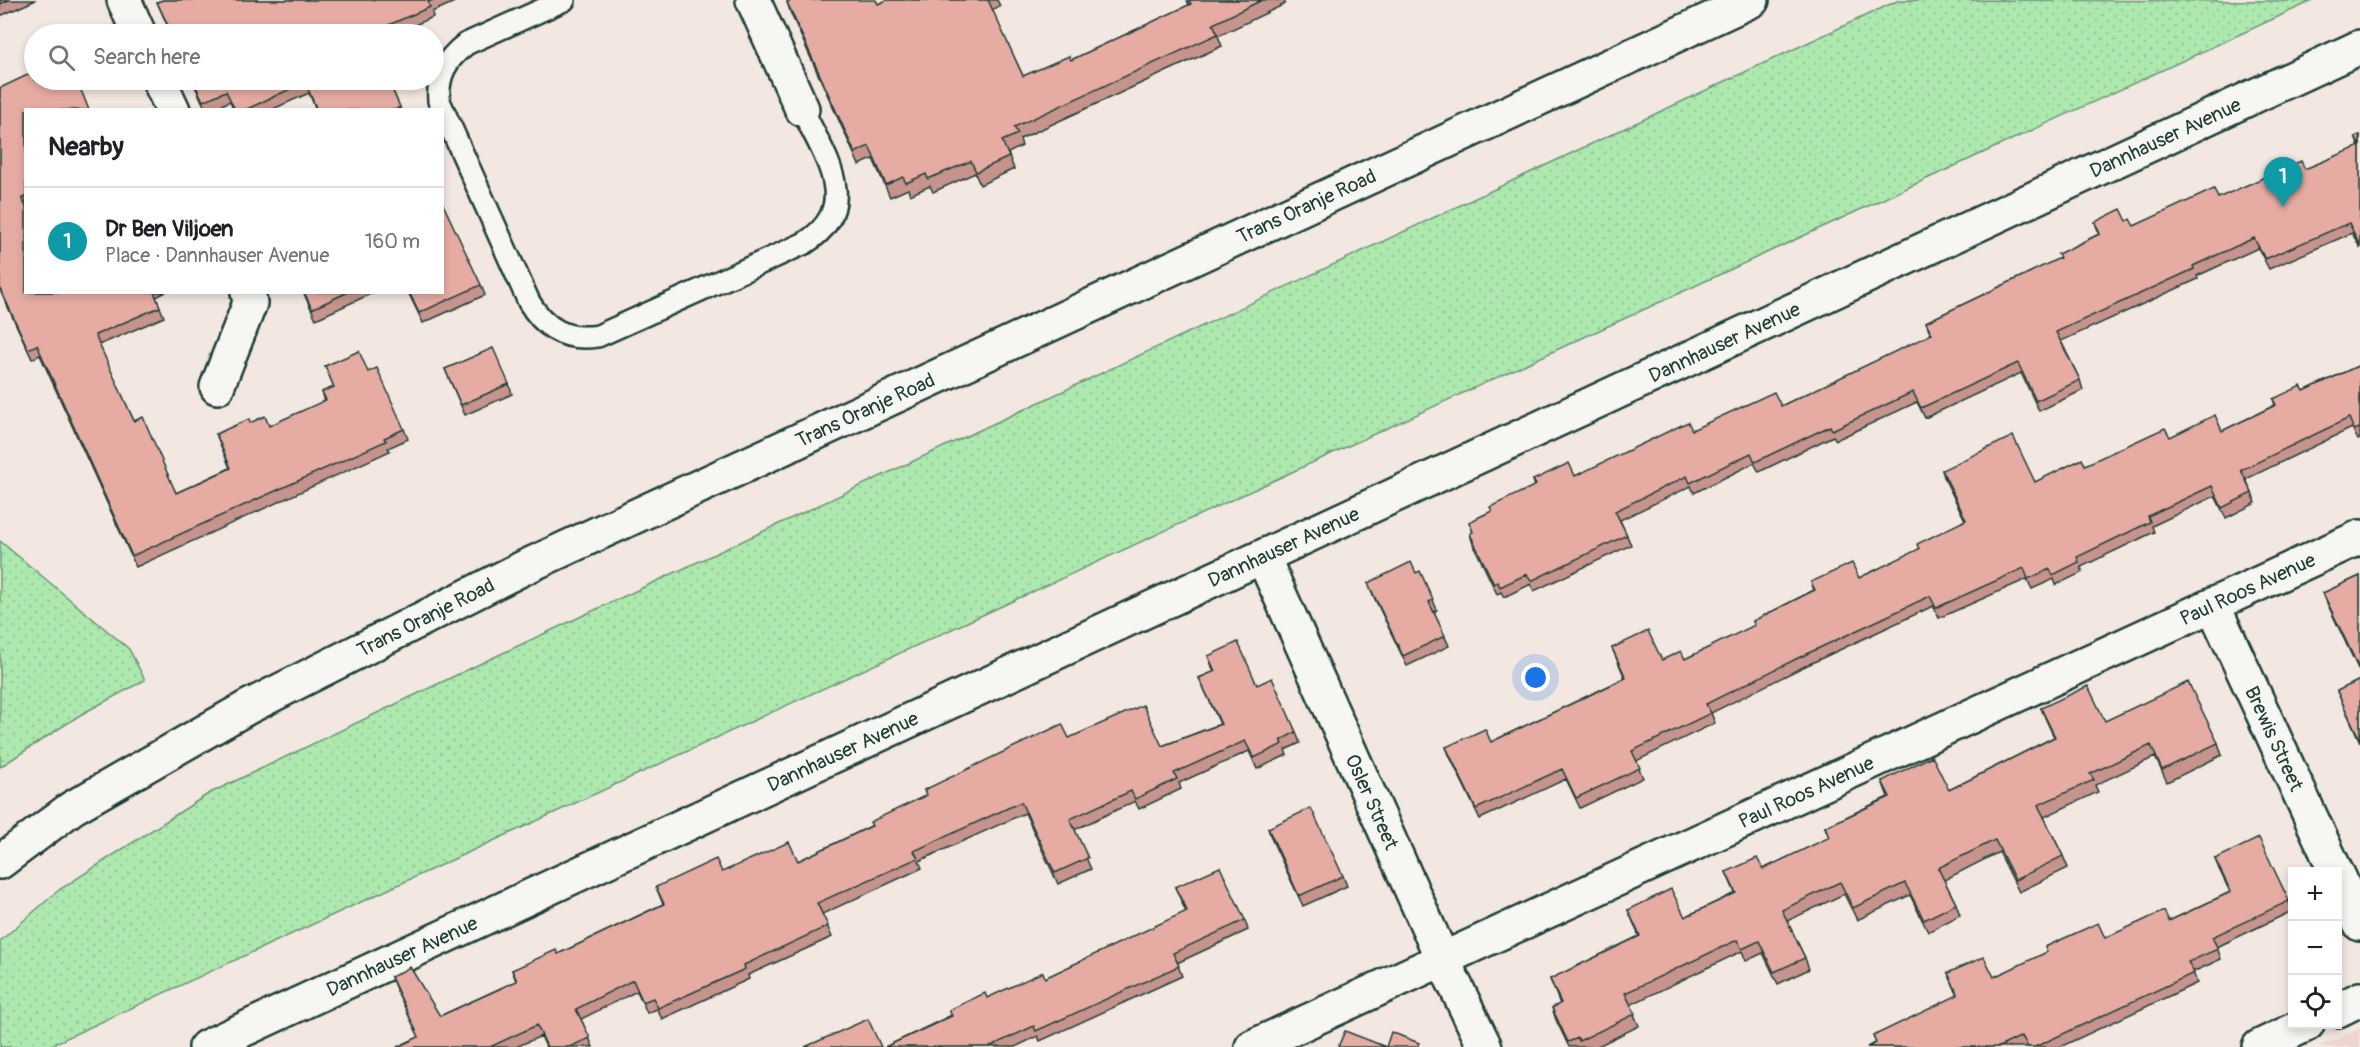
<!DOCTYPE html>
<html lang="en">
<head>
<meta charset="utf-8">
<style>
  body { margin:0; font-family:Pangolin,sans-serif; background:#f6f6f6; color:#202124 }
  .controls { position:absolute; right:18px; bottom:18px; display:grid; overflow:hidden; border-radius:0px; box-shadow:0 3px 9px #0003 }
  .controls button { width:54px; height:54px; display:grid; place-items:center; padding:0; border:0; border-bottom:2px solid #e0e0e0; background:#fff; color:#202124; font:30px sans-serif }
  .you { position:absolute; left:1536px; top:678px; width:21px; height:21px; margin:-15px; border:4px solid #fff; border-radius:50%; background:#1a73e8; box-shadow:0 0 0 9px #1a73e833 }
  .badge { display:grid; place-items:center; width:39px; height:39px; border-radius:50%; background:#1f6fb2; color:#fff; font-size:20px; font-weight:700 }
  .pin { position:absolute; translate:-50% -50px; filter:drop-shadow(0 2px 3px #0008) }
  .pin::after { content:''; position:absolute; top:32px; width:21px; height:18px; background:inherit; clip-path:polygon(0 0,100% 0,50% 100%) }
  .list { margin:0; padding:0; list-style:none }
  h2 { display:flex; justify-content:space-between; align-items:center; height:78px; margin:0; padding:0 24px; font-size:26px }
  h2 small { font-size:20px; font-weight:400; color:#757577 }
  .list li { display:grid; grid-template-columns:39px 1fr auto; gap:18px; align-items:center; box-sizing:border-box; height:108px; padding:0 24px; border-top:2px solid #e0e0e0 }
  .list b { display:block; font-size:22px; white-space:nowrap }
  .list p { margin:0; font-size:20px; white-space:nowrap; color:#757577 }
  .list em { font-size:20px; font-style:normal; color:#757577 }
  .icon { flex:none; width:33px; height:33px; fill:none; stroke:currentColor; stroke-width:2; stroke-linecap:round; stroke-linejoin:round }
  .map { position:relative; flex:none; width:2360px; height:1047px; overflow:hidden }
  .search { position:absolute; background:#fff; box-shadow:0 3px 9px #0003; left:24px; top:24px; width:420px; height:66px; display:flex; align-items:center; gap:15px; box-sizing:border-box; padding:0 21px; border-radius:33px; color:#757577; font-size:22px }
  .panel { position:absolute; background:#fff; box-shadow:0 3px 9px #0003; left:24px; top:108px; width:420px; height:186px; border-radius:0px }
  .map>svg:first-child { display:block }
</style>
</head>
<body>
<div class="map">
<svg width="2360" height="1047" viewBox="0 0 2360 1047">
  <defs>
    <pattern id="grass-dots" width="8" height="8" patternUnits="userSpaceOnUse" patternTransform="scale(1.5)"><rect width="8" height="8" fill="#ade9af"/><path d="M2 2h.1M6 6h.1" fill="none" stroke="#94c997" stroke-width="1.8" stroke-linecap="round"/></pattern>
  </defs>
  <rect width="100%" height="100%" fill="#f3e7e2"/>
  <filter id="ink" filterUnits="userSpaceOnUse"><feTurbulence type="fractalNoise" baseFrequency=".0167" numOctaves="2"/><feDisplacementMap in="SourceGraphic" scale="12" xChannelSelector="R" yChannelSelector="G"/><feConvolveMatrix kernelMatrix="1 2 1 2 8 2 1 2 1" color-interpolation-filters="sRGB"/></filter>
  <g filter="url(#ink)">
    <path fill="#efd5cf" d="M2360,1029V1047H2318Z"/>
    <g fill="url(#grass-dots)" stroke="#669372" stroke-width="1.5">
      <path d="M1899,0L2312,1L47,1047H0V941L59,890L208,794L488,660Z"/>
      <path d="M0,541L129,649L145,680L80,715L0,767Z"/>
    </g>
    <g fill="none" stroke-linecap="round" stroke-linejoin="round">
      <g stroke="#1f3d34" stroke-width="26">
        <path id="service" d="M564,0L466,44C446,59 437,76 439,101L529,302C545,329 567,341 598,336L805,243C863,206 824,156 802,109"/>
      </g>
      <g stroke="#1f3d34" stroke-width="38">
        <g id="minor">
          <path d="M124,0L139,34"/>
          <path d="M753,0L802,109"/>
          <path d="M159,80L173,110"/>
          <path d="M217,387L250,303L248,292"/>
          <path id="s1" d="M1263,557L1442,958L1485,1047"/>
          <path id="s2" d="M2213,605L2336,872"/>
          <path d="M2338,875L2360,924"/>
          <path d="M2338,1010L2360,999"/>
          <path id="s3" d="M206,1047L2360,47"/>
          <path id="s4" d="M1252,1047L2360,537"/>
          <path d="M2259,1047L2307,1024"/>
        </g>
      </g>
      <g stroke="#1f3d34" stroke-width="38">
        <g id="secondary">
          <path id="s5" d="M0,862L72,808L248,707L523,568L1752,0"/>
        </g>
      </g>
      <use href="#service" stroke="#f6f6f2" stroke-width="21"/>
      <use href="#minor" stroke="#f6f6f2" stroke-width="33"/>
      <use href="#secondary" stroke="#f6f6f2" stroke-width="33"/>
    </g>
    <g fill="#c6948d" stroke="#1f3d34" stroke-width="1.5">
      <path d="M0,0H36L0,16Z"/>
      <path d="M163,0H459L432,12L433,17L394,34H171L157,2Z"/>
      <path d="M887,0H997L1000,6L992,10L1023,76L1071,60L1189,5L1187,0H1284L1285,4L1218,36L1222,46L1020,139L1022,146L1008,153L1014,169L980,185L975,173L933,192L930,186L910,195L908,189L890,197L873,159L859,165L791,14L787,2L878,4Z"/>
      <path d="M192,80H388L401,110H316L309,93L271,110H234L230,101L211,110H206Z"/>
      <path d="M0,88L26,110V292H166L156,297L164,317L99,345L134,421L176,493L230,468L216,434L250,423L269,426L325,401L322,392L334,387L325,366L368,372L404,429L408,439L388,448L390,451L136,567L40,355L32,359L0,290Z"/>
      <path d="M2360,135V248L2352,233L2269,269L2258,248L2197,276L2198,279L2061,341L2080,380L2083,390L2039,411L2021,373L1925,418L1917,402L1836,440L1833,436L1759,472L1754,463L1694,493L1691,486L1620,520L1631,545L1534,591L1531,584L1504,597L1501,592L1497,594L1473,544L1470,534L1473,532L1469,522L1492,511L1535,486L1533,480L1575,476L1692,430L1781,406L1931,335L1926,322L2060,258L2058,254L2099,234L2095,222L2127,221L2134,226L2305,169L2359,147L2355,137Z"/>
      <path d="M481,285L485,295L423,323L408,292H442Z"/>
      <path d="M303,292H375L316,319Z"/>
      <path d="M2360,365V439L2358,440L2352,428L2246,479L2256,503L2226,518L2215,496L2152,526L2154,532L2081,567L2083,572L2056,585L2054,579L2032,589L2027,579L1939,618L1933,606L1801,668L1711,713L1715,723L1636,761L1643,778L1580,808L1566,779L1480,819L1450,757L1446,747L1491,742L1625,678L1612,648L1662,660L1685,659L1755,626L1753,621L1814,590L1811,582L1859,578L1919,550L1965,520L1945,480L1942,470L2035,482L2170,437L2222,431L2275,405L2273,399L2304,391Z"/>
      <path d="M445,369L509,384L512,394L465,415Z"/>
      <path d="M1416,573L1433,600L1437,610L1434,612L1449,646L1407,666L1372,593L1368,583Z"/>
      <path d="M2360,576V673L2327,603L2323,593Z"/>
      <path d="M1208,656L1257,685L1296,732L1300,743L1285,750L1287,755L1257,769L1249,751L1179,783L1181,789L1139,809L1135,801L1074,830L1091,869L1058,884L1025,813L919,861L922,868L822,914L832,937L748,975L749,979L662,1019L657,1009L647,1013L637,991L581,1019L593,1047H546L541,1036L516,1047H397L419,1037L395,987L391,977L440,1016L516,981L512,970L558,954L663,904L656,887L722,872L798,861L871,826L926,796L924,790L1069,738L1162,746L1220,724L1199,678L1214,672Z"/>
      <path d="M2360,680V742L2337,691Z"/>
      <path d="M2041,708L2218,743L2222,755L2167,782L2155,757L2095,785L2098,792L2044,817L2063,856L2068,868L2019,892L1999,852L1944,880L1956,904L1960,915L1928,932L1910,895L1857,920L1844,894L1787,921L1805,958L1809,969L1778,984L1763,953L1746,961L1742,951L1630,1005L1639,1026L1596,1047H1569L1556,1020L1552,1008L1560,1004L1550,979L1639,936L1628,910L1685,917L1735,893L1726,872L1763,869L1829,838L1825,827L1888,797L1882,781L1949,790L2054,737L2046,720Z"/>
      <path d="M1268,828L1343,876L1347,886L1303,906L1271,838Z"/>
      <path d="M2215,859L2289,901L2292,911L2217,947L2221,959L2193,972L2197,983L2060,1047H1867L1876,1043L1873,1036L1958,996L1948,973L1994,977L2105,938L2169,921L2230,892L2219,869Z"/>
      <path d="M1175,887L1245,920L1248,930L1177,963L1182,976L1040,1041L1038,1036L1015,1047H885L987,998L1045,978L1186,912Z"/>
    </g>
    <g fill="#e6aca4" stroke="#1f3d34" stroke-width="1.5">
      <path d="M0,0H9L0,4Z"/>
      <path d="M163,0H433L428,2L430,7L368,34H172L157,2Z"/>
      <path d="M791,0H876L878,4L887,0H988L1023,76L1069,56L1071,60L1191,4L1189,0H1262L1213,24L1218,34L1014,127L1018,134L1002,141L1009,157L976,172L971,161L928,179L926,174L906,183L903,177L886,185L869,146L855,153L787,2Z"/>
      <path d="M34,72V80H77L89,110H26V197L22,198L26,207V292H154L160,307L95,335L134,421L143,417L176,493L231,468L216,434L249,419L250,423L265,416L269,426L326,400L322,392L334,387L325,366L359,351L368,372L377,368L404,429L384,438L386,441L132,556L37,345L28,349L0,288V88Z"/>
      <path d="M193,80H388L400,107L395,110H317L305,82L245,110H235L226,91L203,101Z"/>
      <path d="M2360,135V246L2349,223L2265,259L2254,238L2193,266L2194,269L2056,332L2080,380L2036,401L2018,363L1921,408L1913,392L1832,430L1830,426L1755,462L1751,453L1690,483L1687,476L1615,511L1627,535L1531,581L1527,574L1500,587L1498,582L1494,584L1470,534L1473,532L1469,522L1492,511L1490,507L1536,485L1533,480L1569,463L1575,476L1688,422L1692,430L1774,392L1781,406L1932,334L1926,322L2060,258L2058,254L2100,234L2095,222L2121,209L2127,221L2130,219L2134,226L2214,189L2218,198L2301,161L2305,169L2360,146L2355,137Z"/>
      <path d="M442,202L481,285L419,313L409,292H442Z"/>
      <path d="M304,292H348L312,309Z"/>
      <path d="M493,348L509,384L461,405L445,369Z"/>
      <path d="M2360,365V428L2354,430L2349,418L2241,470L2252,493L2222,508L2212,486L2148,516L2150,522L2077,557L2079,562L2053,575L2050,569L2028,579L2024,568L1936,608L1930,596L1798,658L1706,704L1711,713L1632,751L1640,768L1576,798L1562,769L1476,809L1446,747L1485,729L1491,742L1626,678L1612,648L1648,631L1662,660L1681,651L1685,659L1755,625L1753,621L1815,590L1811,582L1852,563L1859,578L1919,549L1917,544L1966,520L1942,470L2013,436L2035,482L2082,459L2085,465L2165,428L2170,437L2215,415L2222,431L2276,405L2273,399L2301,386L2304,391Z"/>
      <path d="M1411,562L1416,573L1420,571L1433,600L1429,602L1445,636L1403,656L1368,583Z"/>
      <path d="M2360,576V670L2323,593Z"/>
      <path d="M1238,642L1257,685L1272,678L1296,732L1281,740L1283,744L1254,758L1245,741L1174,773L1177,779L1135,799L1131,791L1070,819L1088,858L1055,873L1021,802L914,851L918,858L817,903L828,926L744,965L745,969L658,1008L653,998L643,1002L633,980L576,1009L590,1038L569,1047H547L537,1025L490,1047H397L419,1037L391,977L410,967L440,1016L517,981L512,970L556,950L558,954L664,904L656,887L716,859L722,872L789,842L798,861L872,826L870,822L927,795L924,790L1062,724L1069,738L1143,705L1162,746L1221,724L1199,678L1215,671L1208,656Z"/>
      <path d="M2360,680V740L2337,691Z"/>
      <path d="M2188,682L2218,743L2162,770L2151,745L2090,774L2094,780L2038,805L2063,856L2015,880L1995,840L1938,868L1956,904L1924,920L1905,883L1853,908L1840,882L1782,910L1805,958L1774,972L1759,941L1742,949L1737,940L1625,993L1635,1014L1579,1041L1578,1038L1568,1042L1552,1008L1561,1003L1550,979L1640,936L1628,910L1671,889L1685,917L1736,893L1726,872L1757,858L1763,869L1830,837L1825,827L1890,797L1882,781L1932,756L1949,790L2055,737L2041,708L2088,686L2105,721Z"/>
      <path d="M1311,808L1343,876L1299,896L1268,828Z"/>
      <path d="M2259,838L2289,901L2212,937L2218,949L2188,962L2194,973L2035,1047H2028L2022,1036L1999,1047H1867L1876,1043L1873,1036L1958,995L1948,973L1984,957L1994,977L2047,952L2045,947L2098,923L2105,938L2164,911L2169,921L2231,892L2215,859Z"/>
      <path d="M1220,867L1245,920L1173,953L1179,966L1036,1031L1034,1026L989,1047H885L952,1016L949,1010L985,993L987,998L1043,972L1045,978L1187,911L1175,887Z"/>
      <path d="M868,1019L881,1047H805Z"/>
      <path d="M1345,1031L1386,1047L1391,1032L1419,1043L1417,1047H1338Z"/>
    </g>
  </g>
  <g text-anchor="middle" stroke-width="4.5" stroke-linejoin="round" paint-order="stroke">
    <g font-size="20" fill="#1f3d34" stroke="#f6f6f2">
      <text dy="7" stroke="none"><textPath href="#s3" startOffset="2160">Dannhauser Avenue</textPath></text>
      <text dy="7" stroke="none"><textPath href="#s5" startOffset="1464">Trans Oranje Road</textPath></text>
      <text dy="7" stroke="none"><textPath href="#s3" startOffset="1674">Dannhauser Avenue</textPath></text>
      <text dy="7" stroke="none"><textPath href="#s5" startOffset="978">Trans Oranje Road</textPath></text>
      <text dy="7" stroke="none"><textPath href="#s3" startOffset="1188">Dannhauser Avenue</textPath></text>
      <text dy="7" stroke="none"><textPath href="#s4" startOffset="1096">Paul Roos Avenue</textPath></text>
      <text dy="7" stroke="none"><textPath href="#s5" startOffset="492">Trans Oranje Road</textPath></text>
      <text dy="7" stroke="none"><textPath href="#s2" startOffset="147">Brewis Street</textPath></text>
      <text dy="7" stroke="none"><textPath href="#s3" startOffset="702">Dannhauser Avenue</textPath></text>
      <text dy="7" stroke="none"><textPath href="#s4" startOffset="610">Paul Roos Avenue</textPath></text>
      <text dy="7" stroke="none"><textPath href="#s1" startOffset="268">Osler Street</textPath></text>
      <text dy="7" stroke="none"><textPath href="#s3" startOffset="216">Dannhauser Avenue</textPath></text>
    </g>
  </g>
</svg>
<div class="controls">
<button>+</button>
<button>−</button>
<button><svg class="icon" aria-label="locate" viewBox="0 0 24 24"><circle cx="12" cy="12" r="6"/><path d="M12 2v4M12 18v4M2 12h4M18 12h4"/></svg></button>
</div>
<div class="you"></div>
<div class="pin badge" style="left:2283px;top:207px;background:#0f9aa8">1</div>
<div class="search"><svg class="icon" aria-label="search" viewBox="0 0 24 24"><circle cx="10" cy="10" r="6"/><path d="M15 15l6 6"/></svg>Search here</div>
<section class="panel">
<h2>Nearby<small></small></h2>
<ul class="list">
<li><span class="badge" style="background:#0f9aa8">1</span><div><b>Dr Ben Viljoen</b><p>Place · Dannhauser Avenue</p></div><em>160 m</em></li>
</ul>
</section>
</div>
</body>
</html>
